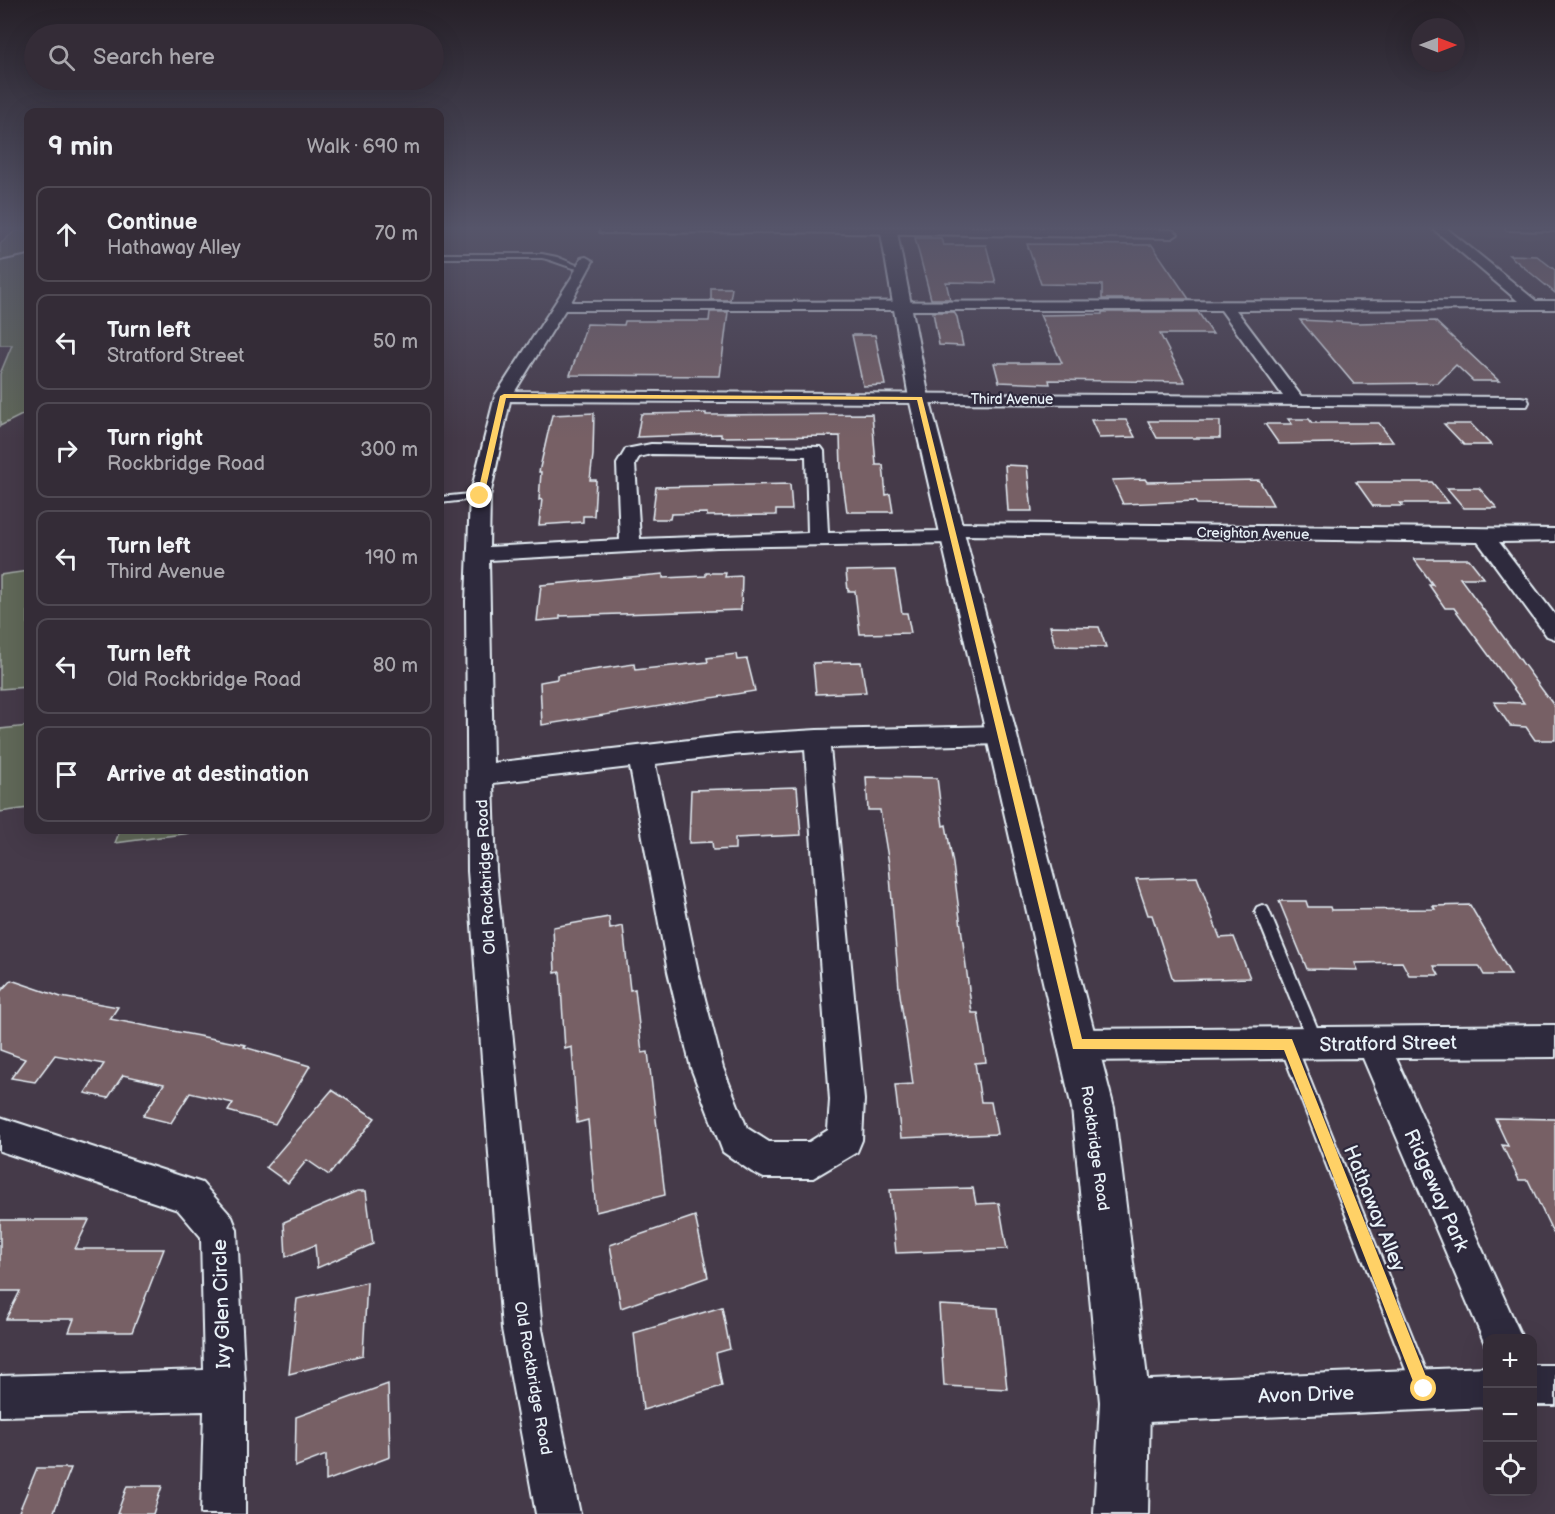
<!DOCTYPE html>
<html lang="en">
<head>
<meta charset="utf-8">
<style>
  body { margin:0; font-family:"Balsamiq Sans",sans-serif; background:#3c343f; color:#f1f3f6 }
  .controls { position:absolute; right:18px; bottom:18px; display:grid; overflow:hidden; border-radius:12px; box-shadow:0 6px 24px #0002 }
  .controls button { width:54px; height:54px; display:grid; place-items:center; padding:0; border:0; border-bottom:2px solid #4e4852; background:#342c37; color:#f1f3f6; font:30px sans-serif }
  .compass { position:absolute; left:1411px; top:18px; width:54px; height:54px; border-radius:50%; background:#342c37; box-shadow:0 6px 24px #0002; rotate:90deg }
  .stop { position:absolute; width:18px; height:18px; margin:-14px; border:4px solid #ffd166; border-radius:50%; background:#fff }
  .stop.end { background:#ffd166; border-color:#fff; box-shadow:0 2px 6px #0008 }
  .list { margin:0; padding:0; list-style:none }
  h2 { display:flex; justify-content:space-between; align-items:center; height:78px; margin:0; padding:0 24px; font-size:26px }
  h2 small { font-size:20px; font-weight:400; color:#a9a7ad }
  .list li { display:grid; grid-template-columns:39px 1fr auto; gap:18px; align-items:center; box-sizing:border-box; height:96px; margin:0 12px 12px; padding:0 12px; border:2px solid #4e4852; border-radius:12px }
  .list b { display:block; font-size:22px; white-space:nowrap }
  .list p { margin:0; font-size:20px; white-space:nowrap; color:#a9a7ad }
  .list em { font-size:20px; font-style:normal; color:#a9a7ad }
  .icon { flex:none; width:33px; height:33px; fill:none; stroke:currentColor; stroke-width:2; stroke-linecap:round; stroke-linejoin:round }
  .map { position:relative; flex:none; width:1555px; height:1514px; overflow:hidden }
  .search { position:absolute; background:#342c37; box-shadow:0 6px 24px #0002; left:24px; top:24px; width:420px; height:66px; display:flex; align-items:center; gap:15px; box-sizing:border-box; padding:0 21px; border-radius:33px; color:#a9a7ad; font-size:22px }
  .panel { position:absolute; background:#342c37; box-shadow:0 6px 24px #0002; left:24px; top:108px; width:420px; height:726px; border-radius:12px }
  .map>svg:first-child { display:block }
</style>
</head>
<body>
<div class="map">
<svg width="1555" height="1514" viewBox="0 0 1555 1514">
  <rect width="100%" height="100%" fill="#453a49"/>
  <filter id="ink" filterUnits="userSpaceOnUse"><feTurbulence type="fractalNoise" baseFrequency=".0167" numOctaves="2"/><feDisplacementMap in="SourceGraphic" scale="12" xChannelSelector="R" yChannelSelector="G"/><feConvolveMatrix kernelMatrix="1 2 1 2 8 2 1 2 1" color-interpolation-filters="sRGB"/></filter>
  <g filter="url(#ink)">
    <path fill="#544551" d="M1426,227H1555V239L1460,237L1440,239Z"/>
    <g fill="#616759" stroke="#a4aca8" stroke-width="1.5">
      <path d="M15,231H28V412L0,426V374L12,345H0V244Z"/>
      <path d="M28,571V687L0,689V575Z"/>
      <path d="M28,726V808L0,812V729Z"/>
      <path d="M120,830H213L115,843Z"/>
    </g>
    <g fill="#776065" stroke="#e8f1f8" stroke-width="1.5">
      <path d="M915,238H941L943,245H986L996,283L946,282L950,299H931Z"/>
      <path d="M1027,244L1152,245L1189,299H1102V285L1041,284Z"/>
      <path d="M1509,255L1537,256L1555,270V293Z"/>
      <path d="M711,288H732L730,300H711Z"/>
      <path d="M710,312H728L720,376L570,375L587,324L624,325L625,321H709Z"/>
      <path d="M933,312H954L957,317L963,346L939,345Z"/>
      <path d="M1102,312H1198L1213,334H1160L1185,382L1049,380L1050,384L999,382L994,363H1062L1040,315L1102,314Z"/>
      <path d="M1300,320L1358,323L1435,321L1499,381H1473L1456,365L1438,383L1354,384Z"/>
      <path d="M852,335H875L885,385L863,386Z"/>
      <path d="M594,413L593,455L590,480H596L594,516H583V522L539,525L542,499L539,500L541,472H539L552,415Z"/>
      <path d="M706,413V415L872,414L876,465H883L886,495L890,494L893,512H847L841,468L840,436L721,437V434L637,437L641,414Z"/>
      <path d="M1288,419H1309L1312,423H1379L1393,442L1279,444L1265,424H1292Z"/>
      <path d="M1091,420H1126L1135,437L1099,438Z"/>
      <path d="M1148,421H1220V438H1157Z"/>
      <path d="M1444,424H1471L1491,445H1464Z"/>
      <path d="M1005,465L1027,466L1032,511H1008Z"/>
      <path d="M1145,479L1147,482L1259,480L1273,505L1197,504L1195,501L1123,504L1112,480Z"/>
      <path d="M1356,482H1432L1449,503H1400L1403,506H1373Z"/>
      <path d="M790,484L792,510H776V515L707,516V513L671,514L670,519H652L656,487Z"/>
      <path d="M1447,488H1479L1497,508H1464Z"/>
      <path d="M1414,559H1469L1484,578H1460L1555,707V740H1535L1526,727L1510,726L1494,702L1524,703L1454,608H1445L1429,585H1433Z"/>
      <path d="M895,570L902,613H907L911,633L860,634L855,591H848L846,571Z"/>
      <path d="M706,573H726L725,577L742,576L741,610L560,616V619L537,621L541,585L663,574V578L706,576Z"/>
      <path d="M1050,626L1099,627L1106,647L1055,646Z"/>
      <path d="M736,654L737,660L747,659L755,691L542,725L540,682L557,679V675L634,664L635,670L708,662L707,658Z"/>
      <path d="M861,662L866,692L816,694L813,663Z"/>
      <path d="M866,777L937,778L943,826L946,825L953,864L972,1013H978L986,1062L975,1063L981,1102H991L997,1134L901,1138L895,1085L913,1084L899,988L889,864L880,810H868Z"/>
      <path d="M797,787L801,835L735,838V849L713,850L712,842L689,843L691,790Z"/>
      <path d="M1197,877L1220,938L1234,937L1250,978L1173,980L1152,915H1148L1136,879Z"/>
      <path d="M1279,901H1306L1308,907H1330L1331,910L1435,909L1433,906L1470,905L1511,975H1484L1479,966H1434L1439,975H1409L1402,962L1355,963L1358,970L1307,969Z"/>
      <path d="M609,917L610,929L623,926L630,990L635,989L642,1053L648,1052L665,1195L596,1212L588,1120L577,1123L572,1047L565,1049L560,972L555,973L553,927Z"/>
      <path d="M11,980L61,997L118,1007L110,1019L246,1045L244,1047L310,1066L275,1124L228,1111L233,1103L190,1093L171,1123L143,1116L164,1084L123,1075L108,1098L85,1093L104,1064L55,1055L35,1082L11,1078L25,1059L0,1050V992Z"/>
      <path d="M332,1090L375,1118L329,1175L307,1160L288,1183L266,1167Z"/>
      <path d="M1495,1118L1555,1119V1237L1528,1180H1519L1502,1145L1508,1146Z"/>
      <path d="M973,1188L976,1204L999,1203L1007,1249L896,1253L890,1190Z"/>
      <path d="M357,1191H366L373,1244L317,1268L315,1245L286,1257L284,1222Z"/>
      <path d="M695,1216L708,1277L621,1308L610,1245Z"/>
      <path d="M0,1220H89L75,1249H164L132,1332H69L74,1319H6L20,1291H0Z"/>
      <path d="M367,1282L363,1355L289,1374L297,1299Z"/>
      <path d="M939,1305L998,1308L1007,1389L944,1386Z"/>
      <path d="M722,1307L730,1349L716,1353L722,1386L643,1410L634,1333Z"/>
      <path d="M388,1384L390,1457L326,1481V1455L295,1467L296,1417Z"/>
      <path d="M37,1468H71L53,1514H18Z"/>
      <path d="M127,1486H162L153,1514H117Z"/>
    </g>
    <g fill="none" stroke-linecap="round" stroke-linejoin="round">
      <g stroke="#e8f1f8" stroke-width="4">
        <g id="service">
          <path d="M1505,227H1555V231L1507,230Z"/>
          <path d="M542,254L557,257L586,269C578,272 554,260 542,258H443L440,256L443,254Z"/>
          <path d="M480,493L483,494V498L440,503V497Z"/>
          <path d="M1262,905L1267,907L1269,911L1323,1042L1320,1047L1315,1049L1310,1047L1255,911L1257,907Z"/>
          <path d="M1288,1038L1293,1040L1296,1045L1431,1383L1428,1390L1421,1393L1414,1390L1411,1383L1280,1045L1283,1040Z"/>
        </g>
      </g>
      <g stroke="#e8f1f8" stroke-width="4">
        <g id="minor">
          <path d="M600,227H972L1172,230L1178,234L1172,238L779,232L605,233L600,232Z"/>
          <path d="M1431,227H1445L1536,301H1555V309L1236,310L1301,396L1521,397L1527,398L1529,402L1527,406L510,401L490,496L489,547L620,540L617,464L626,449L651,444L821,447L824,451L828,533L942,531L941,529L944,525L951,523L1555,529V541L1499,542L1555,615V639L1547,636L1478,542L962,535L960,541L953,543L717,547L489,560L493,763L732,735L817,730L1002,726L1011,728L1014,735L1011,742L1002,744L830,748L864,1100L862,1140L857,1152L813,1178H764L752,1172L723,1152L691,1068L668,972L630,767L493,783L496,871L542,1329L580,1514H536L502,1329L468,871L466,601L470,496L495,396L572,277L581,258L586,257L593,261L571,302L1518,301ZM565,310H1221L1283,396L515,391ZM651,454L806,456L808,533L640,539L635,464L639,457ZM805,749L830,1100L828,1130L809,1142H769L747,1128L723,1068L698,972L655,764L732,755Z"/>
          <path d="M1555,1025V1057L1396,1058L1522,1338H1488V1351L1363,1058L1077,1061L1066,1056L1061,1045L1066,1034L1077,1029Z"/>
          <path d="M0,1117L202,1183L232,1217L237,1230L245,1390V1514H201L204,1411L0,1416V1376L204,1370L201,1237L178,1210L0,1151Z"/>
          <rect x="1532" y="1365" width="23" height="40"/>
          <path d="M1488,1367V1407L1125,1423L1110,1417L1104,1402L1110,1387L1125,1381Z"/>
        </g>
      </g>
      <g stroke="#e8f1f8" stroke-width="4">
        <path id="tertiary" d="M880,227H896L929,398L1114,1108L1150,1402L1148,1514H1094L1100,1402L1072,1108L909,398Z"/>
      </g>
      <use href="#service" fill="#2f2a3d" fill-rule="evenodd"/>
      <use href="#minor" fill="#2f2a3d" fill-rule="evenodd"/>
      <use href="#tertiary" fill="#2f2a3d" fill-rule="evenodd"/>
      <path stroke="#e8f1f8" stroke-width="2" d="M0,261L28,255"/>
    </g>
  </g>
  <linearGradient id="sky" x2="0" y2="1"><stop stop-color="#262028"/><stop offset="0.52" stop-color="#56556a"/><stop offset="1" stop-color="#56556a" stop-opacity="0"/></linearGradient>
  <rect width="1555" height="439" fill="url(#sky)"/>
  <path fill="#ffd166" d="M504,394L922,397L1082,1039H1292L1431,1389L1429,1394L1424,1396L1418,1394L1284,1050L1073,1049L917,400L506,398L484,496L480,498L477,496L500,396Z"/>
  <g text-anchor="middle" stroke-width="4.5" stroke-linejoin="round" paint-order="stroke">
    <g font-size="14" fill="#e8f1f8" stroke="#2f2a3d">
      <text x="1012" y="404">Third Avenue</text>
      <text transform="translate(1253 533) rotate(1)" y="5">Creighton Avenue</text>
    </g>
    <g font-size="16" fill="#e8f1f8" stroke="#2f2a3d">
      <text transform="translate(485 877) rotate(-93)" y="6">Old Rockbridge Road</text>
      <text transform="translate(1096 1148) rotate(82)" y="6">Rockbridge Road</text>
      <text transform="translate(534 1378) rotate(80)" y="6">Old Rockbridge Road</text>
    </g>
    <g font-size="20" fill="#e8f1f8" stroke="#2f2a3d">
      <text transform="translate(1388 1043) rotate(-1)" y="7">Stratford Street</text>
      <text transform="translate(1437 1190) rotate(66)" y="7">Ridgeway Park</text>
      <text transform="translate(1375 1208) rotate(68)" y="7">Hathaway Alley</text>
      <text transform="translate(221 1304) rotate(-92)" y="7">Ivy Glen Circle</text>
      <text transform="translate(1306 1394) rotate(-2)" y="7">Avon Drive</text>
    </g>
  </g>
</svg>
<div class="controls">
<button>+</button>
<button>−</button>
<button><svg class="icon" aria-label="locate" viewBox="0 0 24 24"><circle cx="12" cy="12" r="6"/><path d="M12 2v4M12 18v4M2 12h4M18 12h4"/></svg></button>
</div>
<svg class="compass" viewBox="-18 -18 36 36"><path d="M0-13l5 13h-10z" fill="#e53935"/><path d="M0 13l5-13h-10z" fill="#a9a7ad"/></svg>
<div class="stop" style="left:1424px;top:1389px"></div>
<div class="stop end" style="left:480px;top:496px"></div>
<div class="search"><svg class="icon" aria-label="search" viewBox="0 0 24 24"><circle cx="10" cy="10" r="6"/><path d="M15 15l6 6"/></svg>Search here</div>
<section class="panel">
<h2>9 min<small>Walk · 690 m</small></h2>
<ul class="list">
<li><svg class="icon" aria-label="ahead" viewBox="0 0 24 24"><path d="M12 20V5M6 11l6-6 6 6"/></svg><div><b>Continue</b><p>Hathaway Alley</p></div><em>70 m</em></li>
<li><svg class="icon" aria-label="left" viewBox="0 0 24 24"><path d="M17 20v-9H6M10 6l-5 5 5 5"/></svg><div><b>Turn left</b><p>Stratford Street</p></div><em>50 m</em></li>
<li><svg class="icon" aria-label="right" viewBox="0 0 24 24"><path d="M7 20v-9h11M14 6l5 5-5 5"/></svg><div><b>Turn right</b><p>Rockbridge Road</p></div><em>300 m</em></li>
<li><svg class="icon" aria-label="left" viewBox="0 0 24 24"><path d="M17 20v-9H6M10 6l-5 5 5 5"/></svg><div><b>Turn left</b><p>Third Avenue</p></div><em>190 m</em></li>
<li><svg class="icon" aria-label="left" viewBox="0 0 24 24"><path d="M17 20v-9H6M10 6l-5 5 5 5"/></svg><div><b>Turn left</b><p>Old Rockbridge Road</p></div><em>80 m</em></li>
<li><svg class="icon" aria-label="arrive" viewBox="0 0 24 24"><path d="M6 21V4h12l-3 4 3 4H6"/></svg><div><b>Arrive at destination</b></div></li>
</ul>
</section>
</div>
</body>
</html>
